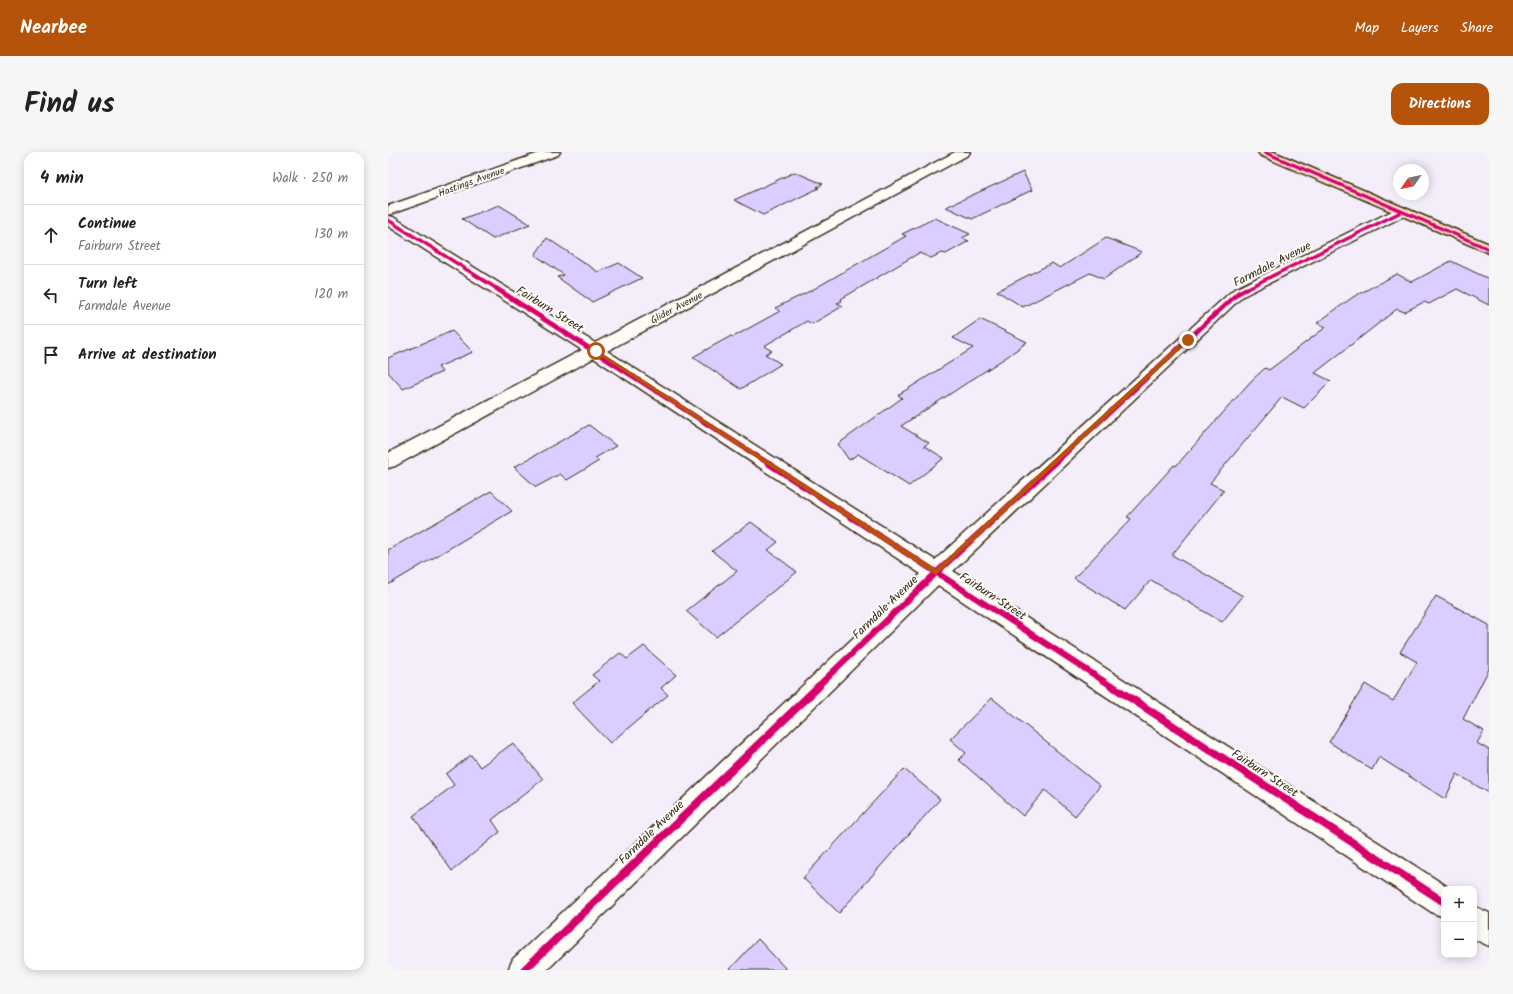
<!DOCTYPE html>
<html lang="en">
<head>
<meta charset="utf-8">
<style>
  body { margin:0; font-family:Kalam,sans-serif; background:#f6f6f6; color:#222 }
  .controls { position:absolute; right:12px; bottom:12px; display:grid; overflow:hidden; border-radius:8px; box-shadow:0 2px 10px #0003 }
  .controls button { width:36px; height:36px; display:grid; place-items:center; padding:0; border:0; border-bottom:1px solid #e0e0e0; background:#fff; color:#222; font:20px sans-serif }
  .compass { position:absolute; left:1005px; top:12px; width:36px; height:36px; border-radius:50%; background:#fff; box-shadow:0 2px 10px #0003; rotate:236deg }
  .stop { position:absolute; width:12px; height:12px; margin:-9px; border:3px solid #b45309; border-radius:50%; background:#fff }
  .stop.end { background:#b45309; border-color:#fff; box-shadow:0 1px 4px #0008 }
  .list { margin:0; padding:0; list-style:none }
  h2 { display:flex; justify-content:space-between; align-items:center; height:52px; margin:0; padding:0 16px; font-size:17px }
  h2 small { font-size:13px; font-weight:400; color:#767676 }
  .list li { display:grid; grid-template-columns:26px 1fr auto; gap:12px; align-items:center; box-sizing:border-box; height:60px; padding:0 16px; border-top:1px solid #e0e0e0 }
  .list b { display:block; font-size:15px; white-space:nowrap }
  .list p { margin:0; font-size:13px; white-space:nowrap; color:#767676 }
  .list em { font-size:13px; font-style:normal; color:#767676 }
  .icon { flex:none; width:22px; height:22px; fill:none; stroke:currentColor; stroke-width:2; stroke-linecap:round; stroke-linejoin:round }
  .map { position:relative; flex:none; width:1101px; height:818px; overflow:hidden; border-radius:12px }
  header { display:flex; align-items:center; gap:24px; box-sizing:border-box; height:56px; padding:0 20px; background:#b45309; color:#fff }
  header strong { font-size:19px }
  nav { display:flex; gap:22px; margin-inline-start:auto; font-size:14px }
  .intro { display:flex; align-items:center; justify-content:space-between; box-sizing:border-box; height:96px; padding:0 24px }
  h1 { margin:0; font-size:28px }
  .button { padding:10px 18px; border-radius:12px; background:#b45309; color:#fff; font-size:14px; font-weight:700 }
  main { display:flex; gap:24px; padding:0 24px }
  aside { flex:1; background:#fff; border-radius:12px; box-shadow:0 2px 10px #0003 }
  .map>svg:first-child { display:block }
</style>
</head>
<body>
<header>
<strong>Nearbee</strong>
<nav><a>Map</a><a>Layers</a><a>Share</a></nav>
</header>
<div class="intro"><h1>Find us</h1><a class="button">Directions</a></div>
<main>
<aside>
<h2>4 min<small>Walk · 250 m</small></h2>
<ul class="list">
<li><svg class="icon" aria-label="ahead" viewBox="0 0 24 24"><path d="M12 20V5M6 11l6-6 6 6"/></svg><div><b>Continue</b><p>Fairburn Street</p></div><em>130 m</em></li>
<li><svg class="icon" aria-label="left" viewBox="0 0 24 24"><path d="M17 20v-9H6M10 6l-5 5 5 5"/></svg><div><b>Turn left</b><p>Farmdale Avenue</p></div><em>120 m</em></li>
<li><svg class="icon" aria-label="arrive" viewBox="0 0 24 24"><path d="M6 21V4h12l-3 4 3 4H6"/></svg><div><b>Arrive at destination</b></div></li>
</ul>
</aside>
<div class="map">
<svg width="1101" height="818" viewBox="0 0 1101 818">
  <rect width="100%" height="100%" fill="#f3eef9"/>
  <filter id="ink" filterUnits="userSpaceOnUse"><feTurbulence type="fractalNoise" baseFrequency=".025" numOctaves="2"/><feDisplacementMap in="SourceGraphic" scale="8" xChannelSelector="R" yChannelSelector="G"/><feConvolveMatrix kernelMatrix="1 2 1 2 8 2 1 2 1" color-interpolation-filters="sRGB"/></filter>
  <g filter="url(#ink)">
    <g fill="#dbcdff" stroke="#3b2a1e">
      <path d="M407,20L435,32L429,35L431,36L375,63L346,48Z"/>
      <path d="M635,20L644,38L584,67L558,55Z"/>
      <path d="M111,53L142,72L105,87L74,67Z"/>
      <path d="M547,66L582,82L574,86L581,89L558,102L554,101L543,106L531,101L453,147L454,149L449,151L455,154L424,172L419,169L376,194L384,199L377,202L393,212L353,237L305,205L343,184L345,185L392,159L387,156L424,138L518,84L514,82Z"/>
      <path d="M159,86L210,120L231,111L254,126L204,150L169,125L176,123L147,103Z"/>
      <path d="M718,86L754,100L716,127L702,121L635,155L609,139L664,111L672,116Z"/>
      <path d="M1063,109L1101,127V153L1069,137L1041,152L1036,150L1016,160L1009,157L927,221L943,229L916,256L894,245L822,331L836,338L784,403L855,444L834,470L763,428L737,458L686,426L743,367L739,365L786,313L788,314L863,229L877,216L881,218L938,175L929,171L965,145L1009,122L1024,130Z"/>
      <path d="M592,167L639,190L620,204L513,274L541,291L536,294L556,306L521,334L470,302L461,308L450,292L514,246L510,243L585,196L565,186Z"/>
      <path d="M64,179L85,200L50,215L54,220L15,237L0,220V206Z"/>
      <path d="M201,273L228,294L207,306L211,309L179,328L172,322L148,335L126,315Z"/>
      <path d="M103,339L124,359L0,433V398Z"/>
      <path d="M363,370L390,390L380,398L409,420L328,485L298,459L349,419L324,399Z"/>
      <path d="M1048,444L1101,473V517L1075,567L1096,579L1089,591L1101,598V641L1069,622L1057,647L991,605L984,618L941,590L977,532L1005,549L1029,510L1012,500Z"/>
      <path d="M256,494L288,523L273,536L280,543L222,591L184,551L211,529L204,523L232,501L239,507Z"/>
      <path d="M604,546L712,634L687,664L657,638L635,664L571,608L578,601L562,587Z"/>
      <path d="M125,591L155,627L104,668L112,680L64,719L25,664L66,633L58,622L83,603L92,615Z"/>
      <path d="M516,617L552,647L451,761L415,726Z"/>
      <path d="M370,787L399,818H341Z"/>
    </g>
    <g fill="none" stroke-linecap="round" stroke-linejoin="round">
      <g stroke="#3b2a1e" stroke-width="3">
        <g id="minor">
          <path d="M154,0H172L170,3L0,63V54Z"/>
          <path d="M567,0H582L580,3L219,199L547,408L845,138L1008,57H1018L1020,60L1018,63L855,144L565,419L1063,737H1056V765L1045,761L550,433L159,818H120L125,807L533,422L206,206L7,314L0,316V301L194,198L0,74V64L5,65L207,191Z"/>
          <path d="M1086,754L1101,761V794L1086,787Z"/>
        </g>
      </g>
      <g stroke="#3b2a1e" stroke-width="3">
        <path id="major" d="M870,0H886L1101,92V101L872,3Z"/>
      </g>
      <use href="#minor" fill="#fdfcf7" fill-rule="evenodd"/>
      <use href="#major" fill="#fcdcac" fill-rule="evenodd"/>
      <g stroke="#fdfcf7" stroke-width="5">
        <g id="cycleway-far3">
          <path d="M876,0L1101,97"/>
          <path d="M0,68L111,138"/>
          <path d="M856,138L1013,60"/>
        </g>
      </g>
      <g stroke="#fdfcf7" stroke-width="7">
        <g id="cycleway-far2">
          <path d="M109,137L383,313"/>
          <path d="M665,313L850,141L858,137"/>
        </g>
      </g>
      <g stroke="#fdfcf7" stroke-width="8">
        <g id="cycleway-far1">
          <path d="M381,312L725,535"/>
          <path d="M429,535L548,421L666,312"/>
        </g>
      </g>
      <g stroke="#fdfcf7" stroke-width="10">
        <g id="cycleway">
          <path d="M724,534L1056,750"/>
          <path d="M136,818L431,534"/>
        </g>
      </g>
      <use href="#cycleway-far3" stroke="#d6006c" stroke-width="3.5"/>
      <use href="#cycleway-far2" stroke="#d6006c" stroke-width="5"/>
      <use href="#cycleway-far1" stroke="#d6006c" stroke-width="6"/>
      <use href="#cycleway" stroke="#d6006c" stroke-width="8"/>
    </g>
  </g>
  <path fill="#b45309" d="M798,186L802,188L548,423L205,199L209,198L548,417Z"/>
  <g text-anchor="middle" stroke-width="4" stroke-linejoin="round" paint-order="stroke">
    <g font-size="10" fill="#3b2a1e" stroke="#fdfcf7">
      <text transform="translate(83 29) rotate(-20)" y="4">Hastings Avenue</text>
      <text transform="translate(288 155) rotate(-28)" y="4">Glider Avenue</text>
    </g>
    <g font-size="12" fill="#3b2a1e" stroke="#fdfcf7">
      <text transform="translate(884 112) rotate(-27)" y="4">Farmdale Avenue</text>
      <text transform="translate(162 157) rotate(32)" y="4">Fairburn Street</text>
      <text transform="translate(605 444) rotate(33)" y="4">Fairburn Street</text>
      <text transform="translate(497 455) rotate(-44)" y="4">Farmdale Avenue</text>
      <text transform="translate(877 621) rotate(33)" y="4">Fairburn Street</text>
      <text transform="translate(263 680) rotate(-44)" y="4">Farmdale Avenue</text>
    </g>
  </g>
</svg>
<div class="controls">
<button>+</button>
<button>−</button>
</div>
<svg class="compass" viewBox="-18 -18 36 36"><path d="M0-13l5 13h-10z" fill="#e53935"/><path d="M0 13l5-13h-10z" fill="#767676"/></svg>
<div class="stop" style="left:208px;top:199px"></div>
<div class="stop end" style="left:800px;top:188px"></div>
</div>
</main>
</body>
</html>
